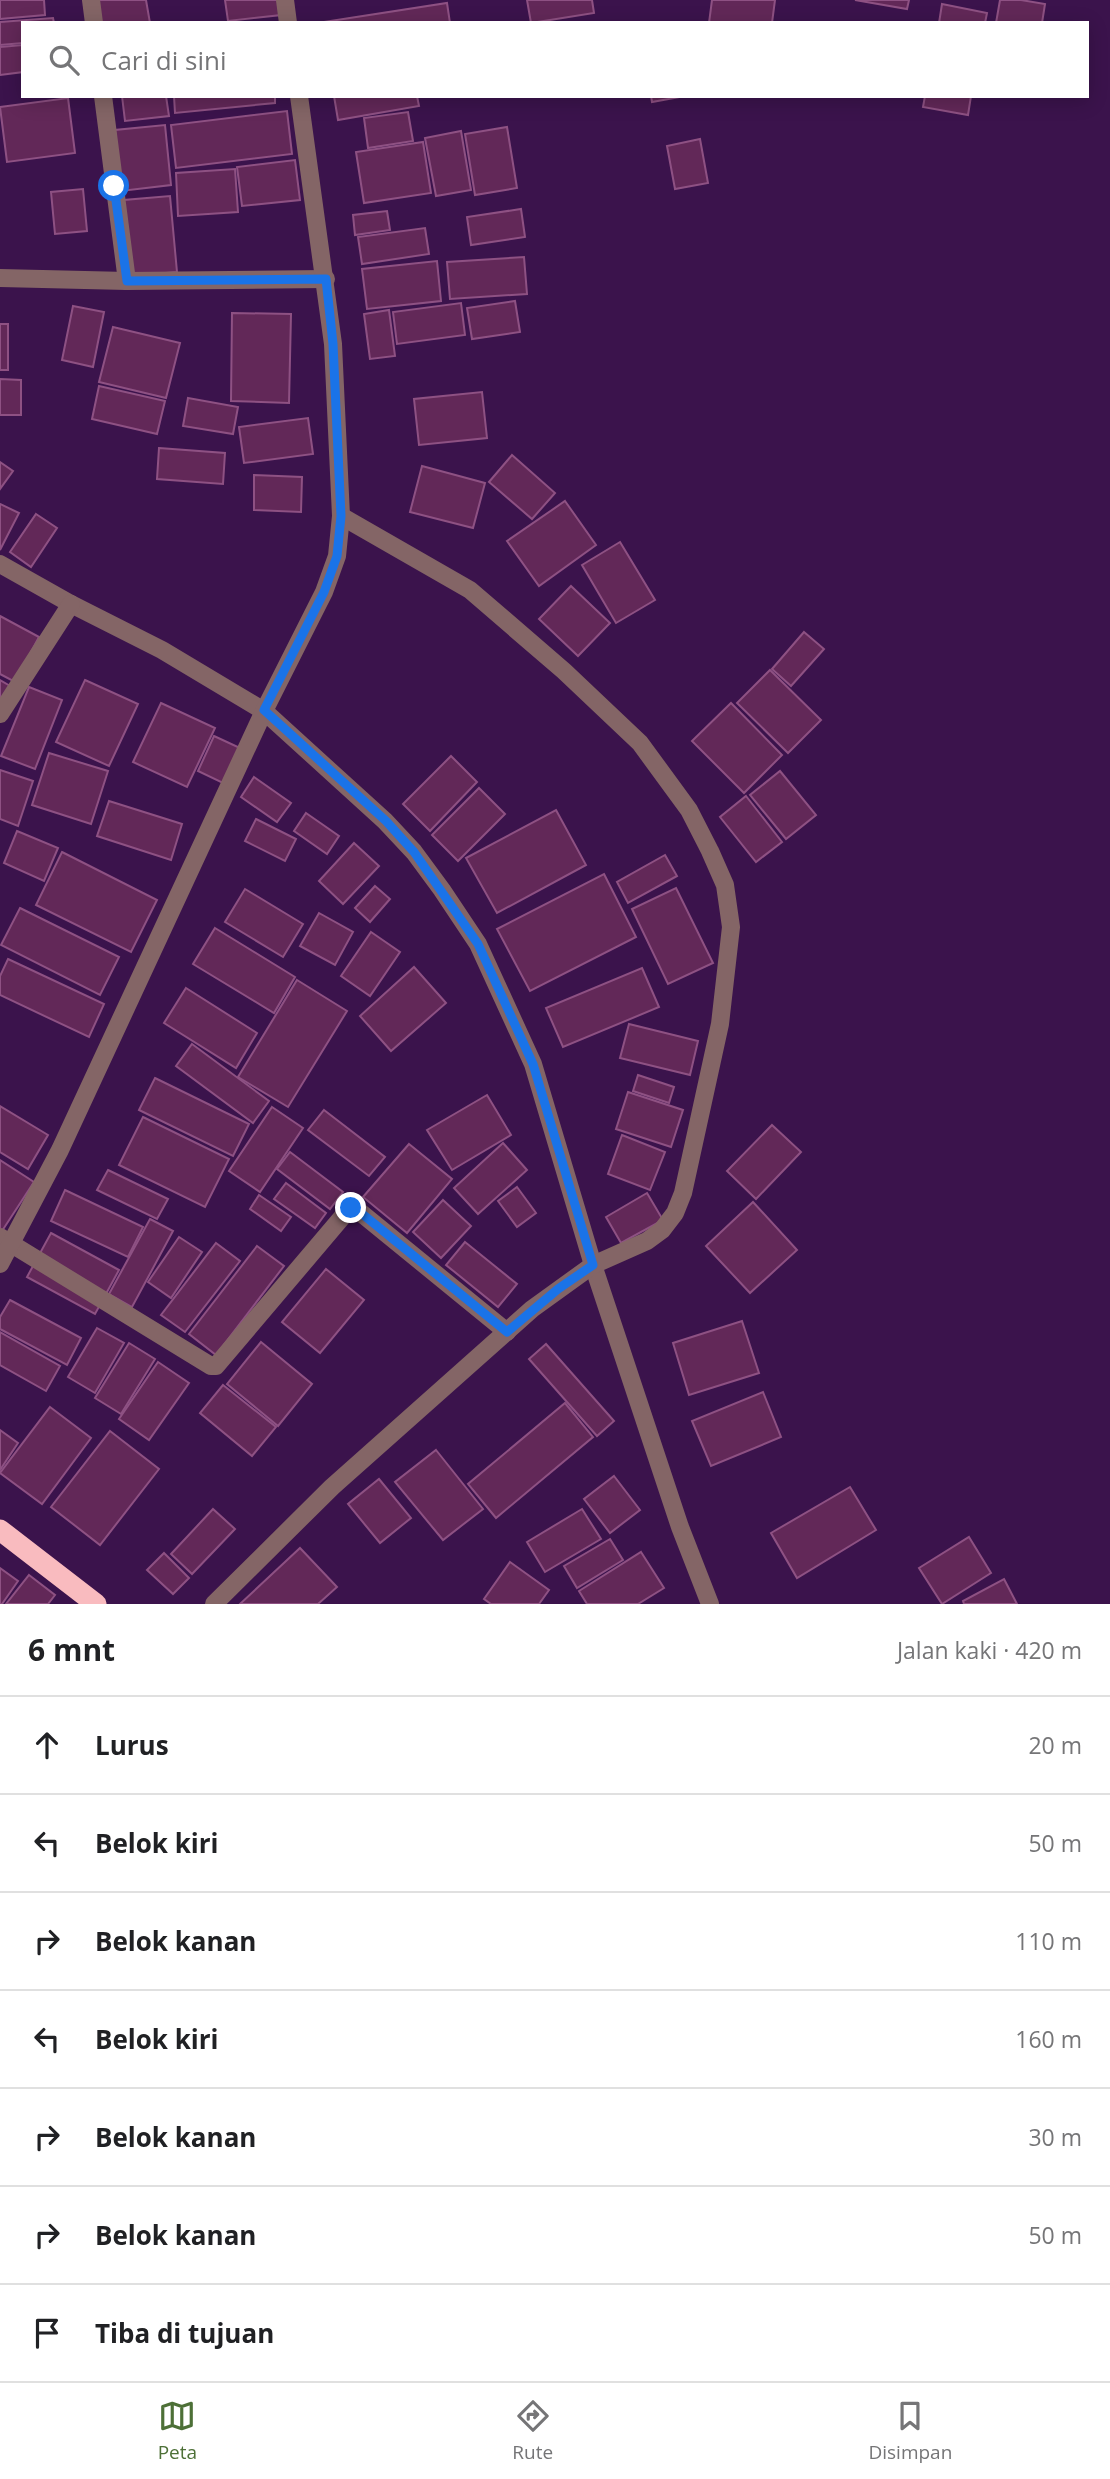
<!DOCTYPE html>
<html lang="id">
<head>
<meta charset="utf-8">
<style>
  body { margin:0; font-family:"Open Sans",sans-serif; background:#f2f2f2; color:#202124 }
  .stop { position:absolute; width:21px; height:21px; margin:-16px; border:5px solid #1a73e8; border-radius:50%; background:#fff }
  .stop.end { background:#1a73e8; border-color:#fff; box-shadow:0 2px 7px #0008 }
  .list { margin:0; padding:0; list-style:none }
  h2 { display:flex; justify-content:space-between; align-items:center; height:91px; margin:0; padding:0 28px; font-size:30px }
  h2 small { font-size:23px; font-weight:400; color:#757577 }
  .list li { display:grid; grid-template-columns:46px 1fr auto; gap:21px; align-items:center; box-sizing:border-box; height:98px; padding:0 28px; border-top:2px solid #e0e0e0 }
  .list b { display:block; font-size:26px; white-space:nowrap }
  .list em { font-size:23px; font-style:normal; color:#757577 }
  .icon { flex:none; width:38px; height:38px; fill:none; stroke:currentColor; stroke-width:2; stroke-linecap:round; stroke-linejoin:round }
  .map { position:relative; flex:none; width:1110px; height:1604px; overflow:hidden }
  .search { position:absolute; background:#fff; box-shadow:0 4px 18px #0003; left:21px; right:21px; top:21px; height:77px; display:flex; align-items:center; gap:18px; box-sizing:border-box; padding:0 24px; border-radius:0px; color:#757577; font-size:26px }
  .sheet { height:777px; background:#fff }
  nav { display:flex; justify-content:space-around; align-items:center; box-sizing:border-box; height:98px; border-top:2px solid #e0e0e0; background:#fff; font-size:19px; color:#757577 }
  nav a { display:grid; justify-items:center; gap:4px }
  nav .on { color:#4d7037 }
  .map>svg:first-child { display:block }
</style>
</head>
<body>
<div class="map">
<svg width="1110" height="1604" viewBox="0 0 1110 1604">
  <rect width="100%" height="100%" fill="#3b134c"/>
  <g fill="#622858" stroke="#8e5183" stroke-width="2">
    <path d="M0,0H44L45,15L0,19Z"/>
    <path d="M96,0H146L150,23H99Z"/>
    <path d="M225,0H279L281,15L228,21Z"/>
    <path d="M527,0H592L594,13L531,23Z"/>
    <path d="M712,0H775L772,23H709Z"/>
    <path d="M855,0H909L907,9Z"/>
    <path d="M1000,0H1021L1045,4L1042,23H996Z"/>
    <path d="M447,3L450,23L324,22Z"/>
    <path d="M942,4L987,13L985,23H939Z"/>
    <path d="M53,18L54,23H23V43L0,45V22Z"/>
    <path d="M23,45V72L0,75V47Z"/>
    <path d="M122,96H166L169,116L125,121Z"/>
    <path d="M174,96H275V103L175,113Z"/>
    <path d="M334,96H417L419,106L338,120Z"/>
    <path d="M651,96H685L652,102Z"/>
    <path d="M925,96H971L968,115L923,107Z"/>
    <path d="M68,98L75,153L7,162L0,107Z"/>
    <path d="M287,111L292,154L176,168L171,125Z"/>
    <path d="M408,112L413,141L368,148L364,118Z"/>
    <path d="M165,125L171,185L121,191L115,130Z"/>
    <path d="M507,127L517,188L475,195L465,134Z"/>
    <path d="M461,131L471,190L436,196L425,138Z"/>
    <path d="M700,139L708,183L675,189L667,146Z"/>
    <path d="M423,142L431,193L364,203L356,152Z"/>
    <path d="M295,160L300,200L242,206L237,167Z"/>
    <path d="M235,169L238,212L178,216L176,173Z"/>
    <path d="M83,189L87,231L55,234L51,192Z"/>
    <path d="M170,196L177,272L131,276L124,200Z"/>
    <path d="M521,209L525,237L471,245L467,217Z"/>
    <path d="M387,211L390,230L355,235L353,215Z"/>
    <path d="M425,228L429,254L362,264L358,237Z"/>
    <path d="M524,257L527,294L450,299L447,262Z"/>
    <path d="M437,261L441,301L367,309L362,269Z"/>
    <path d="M515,301L520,332L472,339L467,308Z"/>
    <path d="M461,303L465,335L397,344L393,312Z"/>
    <path d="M73,306L104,312L93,367L62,360Z"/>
    <path d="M389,310L395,356L370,359L364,314Z"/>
    <path d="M232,313L291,314L289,403L231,401Z"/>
    <rect x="0" y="324" width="8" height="46"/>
    <path d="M113,327L180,343L166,398L99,382Z"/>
    <path d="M0,379L21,380V415H0Z"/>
    <path d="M99,386L165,401L157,434L92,419Z"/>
    <path d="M482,392L487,438L419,445L414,399Z"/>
    <path d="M188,398L238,407L233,434L183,426Z"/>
    <path d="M308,418L313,454L244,463L239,427Z"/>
    <path d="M159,448L225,453L223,484L157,479Z"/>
    <path d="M512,455L555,493L532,519L489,482Z"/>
    <path d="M0,462L13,471L0,489Z"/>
    <path d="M422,466L485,483L473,528L410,512Z"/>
    <path d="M254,475L302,477L301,512L254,510Z"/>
    <path d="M565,501L596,545L539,586L507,541Z"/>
    <path d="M0,504L19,513L0,550Z"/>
    <path d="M36,514L57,528L31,567L10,552Z"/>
    <path d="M620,542L655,600L616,623L582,565Z"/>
    <path d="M571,586L610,623L578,656L539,619Z"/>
    <path d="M0,616L39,637L15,682L0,674Z"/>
    <path d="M804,632L824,649L791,686L772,669Z"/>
    <path d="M770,670L821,720L788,753L737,703Z"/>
    <path d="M0,680L12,687L0,708Z"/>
    <path d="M85,680L138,704L109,766L56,742Z"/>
    <path d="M29,687L62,700L35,769L1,756Z"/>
    <path d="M161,703L215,728L187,787L133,762Z"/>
    <path d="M731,703L782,755L744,793L692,741Z"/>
    <path d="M214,736L240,748L223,783L198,771Z"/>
    <path d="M49,753L108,771L91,824L32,805Z"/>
    <path d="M451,756L477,782L430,831L403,804Z"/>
    <path d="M0,770L33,781L18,826L0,819Z"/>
    <path d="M780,771L816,815L786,839L750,795Z"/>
    <path d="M254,777L291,803L277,822L241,797Z"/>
    <path d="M479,788L505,814L458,861L432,835Z"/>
    <path d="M746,796L782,842L756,862L720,817Z"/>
    <path d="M109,801L182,824L171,860L97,836Z"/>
    <path d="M556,810L586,865L497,913L466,858Z"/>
    <path d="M306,813L339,836L327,854L294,831Z"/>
    <path d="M256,819L296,839L285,861L245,841Z"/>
    <path d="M17,831L58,848L44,881L4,863Z"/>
    <path d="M354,843L379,866L343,904L319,881Z"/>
    <path d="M62,852L157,900L131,952L36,905Z"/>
    <path d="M665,855L677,876L628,903L617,882Z"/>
    <path d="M604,874L636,937L530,991L497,929Z"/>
    <path d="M375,886L390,899L370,922L355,908Z"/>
    <path d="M676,888L713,963L668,984L632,909Z"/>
    <path d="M245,889L303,924L283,957L225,922Z"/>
    <path d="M20,908L119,957L100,995L1,945Z"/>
    <path d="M319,913L353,932L335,965L300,946Z"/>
    <path d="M215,928L295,977L274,1013L193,964Z"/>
    <path d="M371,932L400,952L370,996L341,976Z"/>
    <path d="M8,959L104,1004L89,1037L0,995V976Z"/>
    <path d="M414,967L446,1003L391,1051L360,1016Z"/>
    <path d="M642,968L659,1007L563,1047L546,1008Z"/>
    <path d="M297,980L347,1011L288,1107L238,1077Z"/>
    <path d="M186,988L257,1033L236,1068L164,1023Z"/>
    <path d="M629,1024L698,1041L690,1075L620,1058Z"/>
    <path d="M192,1044L269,1101L253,1123L176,1066Z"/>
    <path d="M638,1075L674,1087L669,1103L633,1091Z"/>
    <path d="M155,1078L249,1124L233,1156L139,1110Z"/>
    <path d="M628,1092L683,1110L671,1147L616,1129Z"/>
    <path d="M487,1095L511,1135L452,1170L427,1130Z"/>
    <path d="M0,1106L48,1135L28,1169L0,1152Z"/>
    <path d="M272,1107L303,1128L260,1192L229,1171Z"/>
    <path d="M324,1110L385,1157L369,1176L308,1130Z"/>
    <path d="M143,1117L229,1159L205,1207L119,1165Z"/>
    <path d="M772,1125L801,1152L756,1199L727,1171Z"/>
    <path d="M622,1135L665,1152L650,1190L608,1174Z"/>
    <path d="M503,1143L527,1170L478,1214L454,1188Z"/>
    <path d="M409,1144L452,1179L407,1233L363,1197Z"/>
    <path d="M290,1152L343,1192L330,1209L277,1169Z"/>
    <path d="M0,1160L34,1182L2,1231L0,1229Z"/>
    <path d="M108,1170L168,1199L157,1219L97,1190Z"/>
    <path d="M286,1183L326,1213L315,1228L274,1199Z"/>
    <path d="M517,1187L536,1213L517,1227L498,1201Z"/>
    <path d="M65,1190L143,1227L128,1257L51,1221Z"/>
    <path d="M647,1193L663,1220L621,1243L606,1217Z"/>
    <path d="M259,1195L291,1217L281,1231L250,1209Z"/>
    <path d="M443,1200L471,1226L441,1258L413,1232Z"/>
    <path d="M753,1202L797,1250L750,1293L706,1246Z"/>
    <path d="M150,1219L173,1231L132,1307L109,1294Z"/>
    <path d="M51,1233L119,1270L95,1314L27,1277Z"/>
    <path d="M179,1237L202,1252L171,1298L148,1282Z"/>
    <path d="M465,1242L517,1284L498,1307L446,1265Z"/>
    <path d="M216,1243L240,1261L185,1332L161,1315Z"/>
    <path d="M257,1246L284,1266L216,1355L189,1334Z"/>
    <path d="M326,1269L364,1300L320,1353L282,1322Z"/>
    <path d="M10,1300L81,1338L67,1365L0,1329V1317Z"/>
    <path d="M742,1321L759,1373L689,1395L673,1343Z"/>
    <path d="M97,1328L124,1343L95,1393L68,1377Z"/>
    <path d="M0,1332L60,1366L46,1391L0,1365Z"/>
    <path d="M261,1342L312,1384L278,1426L227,1384Z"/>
    <path d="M129,1343L155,1359L121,1414L95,1398Z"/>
    <path d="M546,1344L614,1421L597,1436L529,1359Z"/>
    <path d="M158,1362L189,1383L149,1440L119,1419Z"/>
    <path d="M223,1385L276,1427L252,1456L200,1413Z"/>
    <path d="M763,1392L781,1437L711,1466L692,1421Z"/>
    <path d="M565,1403L593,1437L496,1518L468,1484Z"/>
    <path d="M50,1407L91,1438L42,1504L0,1473Z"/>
    <path d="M0,1430L18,1443L0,1470Z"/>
    <path d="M110,1431L159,1469L100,1545L51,1507Z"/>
    <path d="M436,1450L483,1509L443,1540L395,1482Z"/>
    <path d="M614,1476L640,1510L610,1533L584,1499Z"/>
    <path d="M379,1479L411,1518L380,1543L348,1504Z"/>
    <path d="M850,1487L876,1530L797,1578L771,1533Z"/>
    <path d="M213,1509L235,1529L192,1574L171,1554Z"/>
    <path d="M582,1509L601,1539L545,1572L527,1542Z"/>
    <path d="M969,1537L991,1573L942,1604L919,1568Z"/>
    <path d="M610,1539L623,1560L577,1588L564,1566Z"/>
    <path d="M300,1548L337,1587L318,1604H240Z"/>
    <path d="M641,1552L664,1588L638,1604H587L579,1591Z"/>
    <path d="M164,1553L189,1578L173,1594L147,1570Z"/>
    <path d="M510,1562L549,1590L539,1604H491L484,1599Z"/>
    <path d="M0,1568L18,1581L2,1604H0Z"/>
    <path d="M29,1575L55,1595L48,1604H6Z"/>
    <path d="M1004,1579L1017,1604H964L963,1601Z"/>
  </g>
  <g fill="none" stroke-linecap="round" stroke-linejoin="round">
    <g stroke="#846566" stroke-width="18">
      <path d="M91,0L94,23"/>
      <path d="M285,0L288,23"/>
      <path d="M103,96L127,281"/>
      <path d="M0,278L127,281L326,279"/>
      <path d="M0,564L71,604L162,650L264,711L385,821L414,852L442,890L478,944L533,1064L593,1265L680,1527L710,1604"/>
      <path d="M0,714L71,604"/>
      <path d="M0,1237L211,1366H216L349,1209L355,1208L507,1332"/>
      <path d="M0,1264L60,1150L264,711L324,592L337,556L341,516L333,344L299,96"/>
      <path d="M214,1604L332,1487L532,1309L593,1265L647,1241L662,1230L675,1213L683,1193L720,1024L731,927L725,885L710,851L689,810L640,743L564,671L470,590L341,516"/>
    </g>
    <path stroke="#f9bbbf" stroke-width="21" d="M0,1530L96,1604"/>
  </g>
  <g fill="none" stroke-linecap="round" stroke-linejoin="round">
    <path stroke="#1a73e8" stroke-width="9" d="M114,186L127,281L326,279L333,344L341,516L337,556L324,592L264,710L386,821L414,852L478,944L533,1064L593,1265L558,1289L507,1332L355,1208H351"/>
  </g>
</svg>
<div class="stop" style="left:114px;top:186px"></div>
<div class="stop end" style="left:351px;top:1208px"></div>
<div class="search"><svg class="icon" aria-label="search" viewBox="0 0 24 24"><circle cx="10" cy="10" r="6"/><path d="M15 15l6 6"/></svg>Cari di sini</div>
</div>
<section class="sheet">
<h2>6 mnt<small>Jalan kaki · 420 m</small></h2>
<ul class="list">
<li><svg class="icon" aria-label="ahead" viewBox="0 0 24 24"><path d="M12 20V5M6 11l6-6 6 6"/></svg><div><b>Lurus</b></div><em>20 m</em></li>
<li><svg class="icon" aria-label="left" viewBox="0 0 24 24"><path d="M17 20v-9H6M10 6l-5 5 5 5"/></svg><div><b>Belok kiri</b></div><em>50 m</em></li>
<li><svg class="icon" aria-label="right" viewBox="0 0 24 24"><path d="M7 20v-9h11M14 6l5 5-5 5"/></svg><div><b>Belok kanan</b></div><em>110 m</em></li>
<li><svg class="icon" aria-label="left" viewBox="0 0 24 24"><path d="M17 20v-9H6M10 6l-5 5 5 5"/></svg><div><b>Belok kiri</b></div><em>160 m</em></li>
<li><svg class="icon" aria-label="right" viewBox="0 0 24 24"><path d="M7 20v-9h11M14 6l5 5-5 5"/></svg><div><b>Belok kanan</b></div><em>30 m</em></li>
<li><svg class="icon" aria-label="right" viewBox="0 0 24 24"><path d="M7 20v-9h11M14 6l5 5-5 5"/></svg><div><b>Belok kanan</b></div><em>50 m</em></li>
<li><svg class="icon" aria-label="arrive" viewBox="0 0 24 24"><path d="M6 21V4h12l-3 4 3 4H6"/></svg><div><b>Tiba di tujuan</b></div></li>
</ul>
</section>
<nav>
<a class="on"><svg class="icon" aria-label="map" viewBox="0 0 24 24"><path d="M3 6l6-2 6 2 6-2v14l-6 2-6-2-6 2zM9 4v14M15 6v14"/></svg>Peta</a>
<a><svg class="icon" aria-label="directions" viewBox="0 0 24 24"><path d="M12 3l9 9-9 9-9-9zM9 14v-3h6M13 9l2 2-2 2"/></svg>Rute</a>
<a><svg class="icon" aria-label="saved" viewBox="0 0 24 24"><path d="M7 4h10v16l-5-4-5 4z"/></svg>Disimpan</a>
</nav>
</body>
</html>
